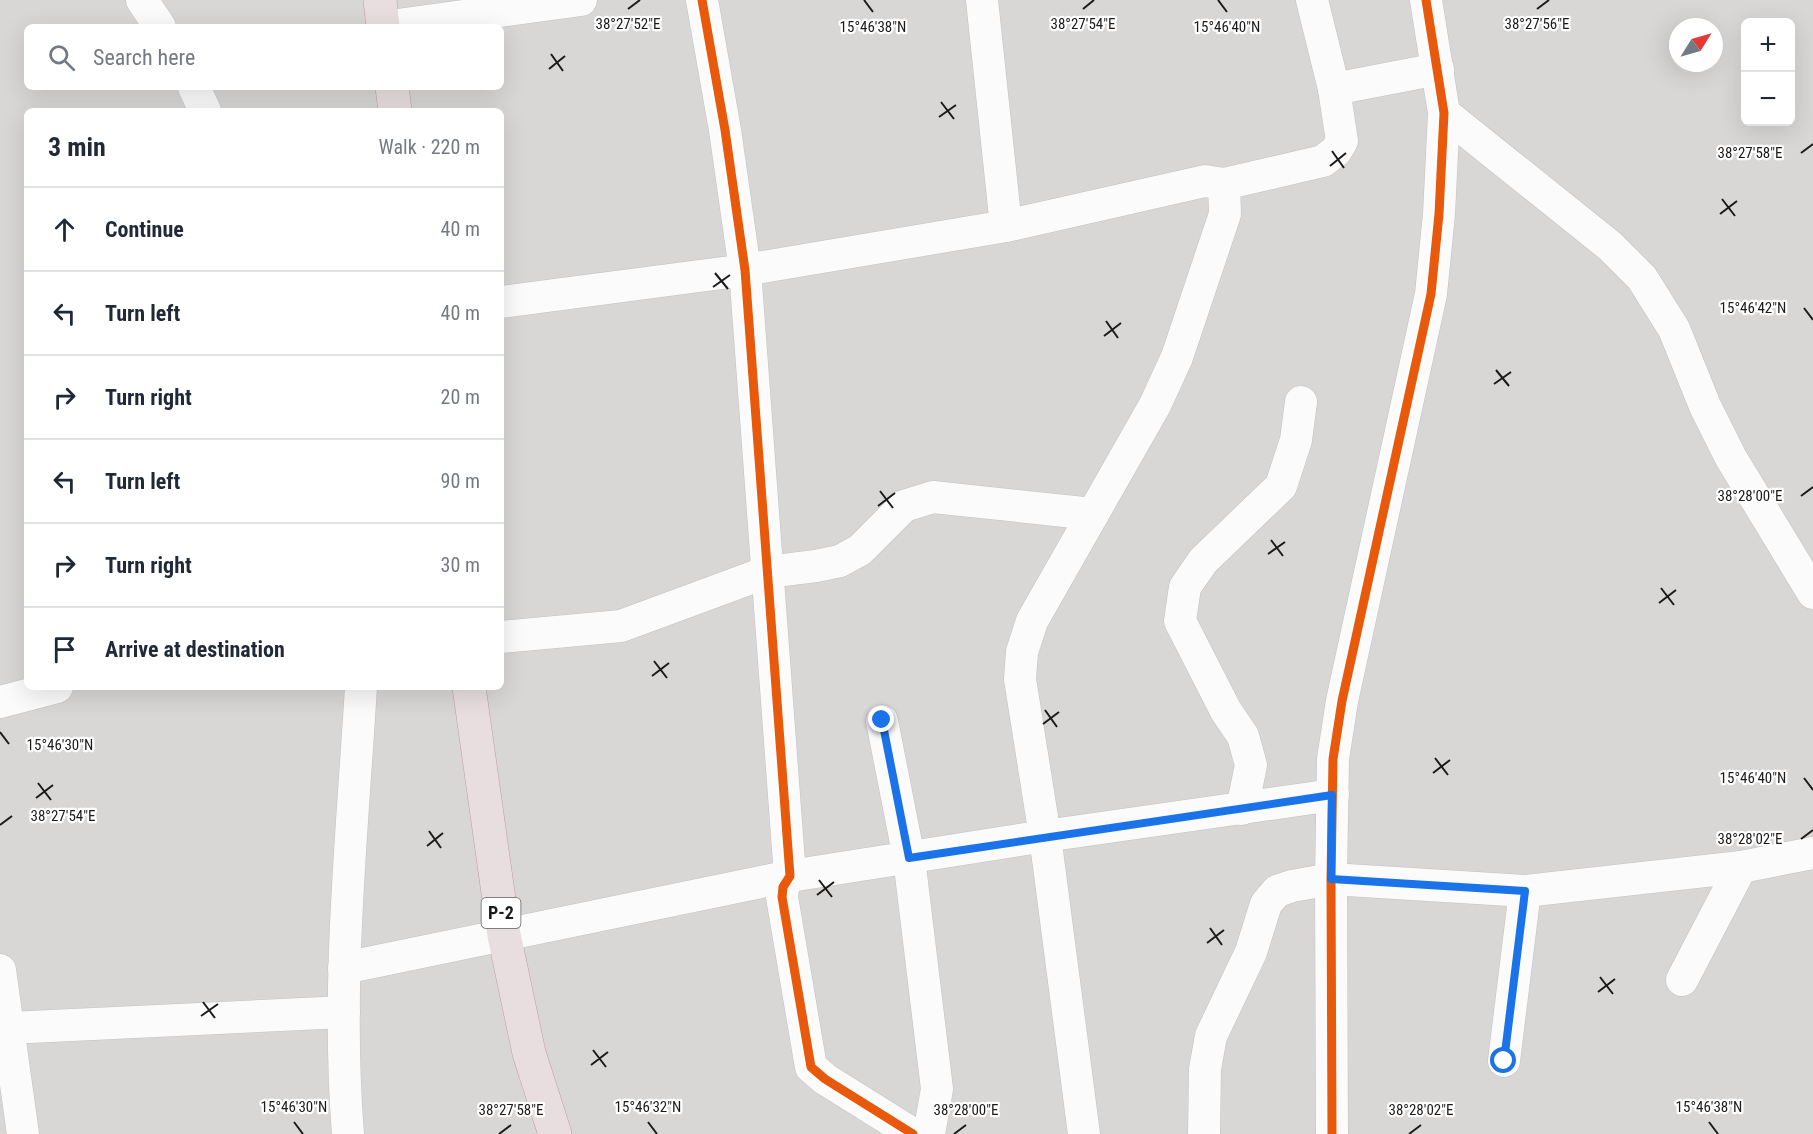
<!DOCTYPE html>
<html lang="en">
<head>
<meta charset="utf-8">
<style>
  body { margin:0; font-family:"Roboto Condensed",sans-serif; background:#f2f2f3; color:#1f2937 }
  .controls { position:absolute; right:18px; top:18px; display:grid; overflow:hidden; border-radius:9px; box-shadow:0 6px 24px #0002 }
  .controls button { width:54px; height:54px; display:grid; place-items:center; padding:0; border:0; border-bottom:2px solid #e0e1e3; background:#fff; color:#1f2937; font:30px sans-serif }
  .compass { position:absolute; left:1669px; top:18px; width:54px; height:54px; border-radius:50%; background:#fff; box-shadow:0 6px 24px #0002; rotate:53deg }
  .stop { position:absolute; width:18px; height:18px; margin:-14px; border:4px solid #1a73e8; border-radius:50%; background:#fff }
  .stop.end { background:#1a73e8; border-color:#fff; box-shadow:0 2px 6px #0008 }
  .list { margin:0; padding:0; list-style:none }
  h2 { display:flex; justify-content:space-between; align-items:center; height:78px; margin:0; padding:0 24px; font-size:26px }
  h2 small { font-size:20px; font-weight:400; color:#747a83 }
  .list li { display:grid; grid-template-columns:39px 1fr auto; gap:18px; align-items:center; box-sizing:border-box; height:84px; padding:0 24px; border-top:2px solid #e0e1e3 }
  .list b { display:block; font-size:22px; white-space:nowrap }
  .list em { font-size:20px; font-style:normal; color:#747a83 }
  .icon { flex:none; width:33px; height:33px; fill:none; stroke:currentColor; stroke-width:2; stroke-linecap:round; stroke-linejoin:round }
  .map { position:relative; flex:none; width:1813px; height:1134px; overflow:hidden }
  .search { position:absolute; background:#fff; box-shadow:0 6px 24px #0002; left:24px; top:24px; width:480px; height:66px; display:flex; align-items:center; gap:15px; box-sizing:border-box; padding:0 21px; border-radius:9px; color:#747a83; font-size:22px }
  .panel { position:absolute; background:#fff; box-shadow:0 6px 24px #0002; left:24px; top:108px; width:480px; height:582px; border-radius:9px }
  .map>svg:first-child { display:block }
</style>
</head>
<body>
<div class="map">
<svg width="1813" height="1134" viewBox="0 0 1813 1134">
  <rect width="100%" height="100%" fill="#eae7e4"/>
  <path fill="#d9d7d5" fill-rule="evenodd" d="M0,0H1813V1134H0ZM1746,22H1790V122H1746ZM27,27H501V87H27ZM1678,27H1714V63H1678ZM27,111H501V687H27Z"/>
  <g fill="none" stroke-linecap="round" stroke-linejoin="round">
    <g stroke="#c2c1c0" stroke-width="33">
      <g id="street">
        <path d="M142,0L160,27"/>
        <path d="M702,0L725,130L745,270L790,876L783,887L782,897L811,1067L825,1079L913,1134"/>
        <path d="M982,0L1006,226"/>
        <path d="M383,27L581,0"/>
        <path d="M194,87L205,111"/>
        <path d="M1334,89L1438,69"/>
        <path d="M1444,113L1610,246L1642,278L1674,329L1705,406L1731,458L1813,593"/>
        <path d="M501,302L745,270L1006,226L1205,181L1224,184L1323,161L1336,151L1342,141L1334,89L1312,0"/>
        <path d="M501,637L621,626L767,572L816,566L840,561L860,550L904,506L933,497L1093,514"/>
        <path d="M0,702L57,687"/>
        <path d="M882,721L909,858L937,1089L929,1134"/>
        <path d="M1242,809L1251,765L1243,736L1226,711L1180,621L1185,587L1203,561L1281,486L1296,440L1301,402"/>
        <path d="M344,968L790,876L1045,836L1333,795"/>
        <path d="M0,970L23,1134"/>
        <path d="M1682,980L1741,867"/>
        <path d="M0,1025L9,1028L344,1012"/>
        <path d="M1504,1061L1525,891"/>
        <path d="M348,1134C336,985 352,835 361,687"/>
        <path d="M1084,1134L1045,836L1020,679L1022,652L1032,621L1155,405L1177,357L1225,214L1224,184"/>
        <path d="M1204,1134L1205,1069L1211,1036L1251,952L1266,904L1277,891L1292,886L1331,879L1525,891L1741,867L1813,853"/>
        <path d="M1332,1134L1331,879L1333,759L1342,701L1431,294L1439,214L1444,113L1426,0"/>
      </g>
    </g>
    <g stroke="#be9ca6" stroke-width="34">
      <g id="highway">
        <path d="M380,0L383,27"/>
        <path d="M392,87L395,111"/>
        <path d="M469,687L504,935L529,1053L555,1134"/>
      </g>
    </g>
    <use href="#street" stroke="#fcfbfb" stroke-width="32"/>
    <use href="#highway" stroke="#e8dedf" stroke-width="33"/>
    <g stroke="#fff" stroke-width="13">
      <g id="cycleway">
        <path d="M702,0L725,130L745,270L790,876L783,887L782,897L811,1067L825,1079L913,1134"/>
        <path d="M1332,1134L1331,879L1333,759L1342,701L1431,294L1439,214L1444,113L1426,0"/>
      </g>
    </g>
    <use href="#cycleway" stroke="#e8590c" stroke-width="9"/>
  </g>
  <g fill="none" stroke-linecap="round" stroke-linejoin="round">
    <path stroke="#1a73e8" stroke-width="8" d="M882,720L909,858L1332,795L1331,879L1525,891L1504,1061"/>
  </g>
  <path fill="none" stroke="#1b1b1b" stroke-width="2" d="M864,0L873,12M1218,0L1227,12M628,9L640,0M1083,9L1094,0M1537,9L1549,0M551,54L563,71M549,69L565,56M941,102L954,119M939,117L956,105M1332,151L1344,168M1801,153L1813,144M1330,166L1346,153M1722,199L1735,216M1720,214L1737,201M715,273L728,289M713,287L730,275M1804,308L1813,320M1106,321L1118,338M1104,336L1121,323M1496,370L1509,386M1494,384L1511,372M880,491L893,508M1801,496L1813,487M878,506L895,493M1271,540L1283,556M1268,554L1285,542M1661,588L1674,605M1659,603L1676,590M654,661L667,678M652,676L669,663M1045,710L1057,727M1043,724L1059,712M0,732L9,744M1435,758L1448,775M1433,773L1450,760M1804,778L1813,790M38,783L51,800M36,798L53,785M0,825L12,816M429,831L441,848M1801,839L1813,830M427,846L443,833M819,880L832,897M817,895L834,882M1210,928L1222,945M1207,943L1224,930M1600,977L1613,994M1598,992L1615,979M203,1002L215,1018M201,1016L218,1004M593,1050L606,1067M591,1065L608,1052M294,1122L303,1134M648,1122L657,1134M1709,1122L1718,1134M499,1134L511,1125M954,1134L966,1125M1409,1134L1421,1125"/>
  <g text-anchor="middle" stroke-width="4.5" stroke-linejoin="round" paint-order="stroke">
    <rect fill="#fff" stroke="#5f5f5f" stroke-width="1.5" x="481.5" y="898" width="39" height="30" rx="4.5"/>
    <g font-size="18" font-weight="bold" fill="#1b1b1b">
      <text x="501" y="919">P-2</text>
    </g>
  </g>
  <g font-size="15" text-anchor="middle" fill="#1b1b1b" stroke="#fff" stroke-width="4.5" stroke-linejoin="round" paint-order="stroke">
    <text x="628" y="29">38°27'52"E</text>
    <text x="1083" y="29">38°27'54"E</text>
    <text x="1537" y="29">38°27'56"E</text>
    <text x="873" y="32">15°46'38"N</text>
    <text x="1227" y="32">15°46'40"N</text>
    <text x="1750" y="158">38°27'58"E</text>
    <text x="1753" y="313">15°46'42"N</text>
    <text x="1750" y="501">38°28'00"E</text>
    <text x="60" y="750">15°46'30"N</text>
    <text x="1753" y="783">15°46'40"N</text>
    <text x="63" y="821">38°27'54"E</text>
    <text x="1750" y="844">38°28'02"E</text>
    <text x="294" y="1112">15°46'30"N</text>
    <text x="648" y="1112">15°46'32"N</text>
    <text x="1709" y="1112">15°46'38"N</text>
    <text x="511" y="1115">38°27'58"E</text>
    <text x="966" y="1115">38°28'00"E</text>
    <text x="1421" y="1115">38°28'02"E</text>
  </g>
</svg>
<div class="controls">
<button>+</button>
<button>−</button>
</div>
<svg class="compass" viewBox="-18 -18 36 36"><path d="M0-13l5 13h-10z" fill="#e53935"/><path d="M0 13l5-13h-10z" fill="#747a83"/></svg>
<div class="stop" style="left:1504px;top:1061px"></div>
<div class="stop end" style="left:882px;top:720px"></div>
<div class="search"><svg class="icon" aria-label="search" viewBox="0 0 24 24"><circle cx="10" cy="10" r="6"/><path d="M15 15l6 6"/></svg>Search here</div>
<section class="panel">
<h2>3 min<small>Walk · 220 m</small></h2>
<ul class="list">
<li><svg class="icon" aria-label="ahead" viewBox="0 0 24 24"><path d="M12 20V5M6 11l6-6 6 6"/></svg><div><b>Continue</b></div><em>40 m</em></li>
<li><svg class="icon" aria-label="left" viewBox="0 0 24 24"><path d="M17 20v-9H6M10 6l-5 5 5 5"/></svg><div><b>Turn left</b></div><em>40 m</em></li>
<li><svg class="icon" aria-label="right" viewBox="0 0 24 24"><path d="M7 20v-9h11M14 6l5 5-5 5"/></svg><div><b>Turn right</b></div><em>20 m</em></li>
<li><svg class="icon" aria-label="left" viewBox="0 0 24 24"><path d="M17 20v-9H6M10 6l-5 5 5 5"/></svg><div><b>Turn left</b></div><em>90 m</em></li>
<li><svg class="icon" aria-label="right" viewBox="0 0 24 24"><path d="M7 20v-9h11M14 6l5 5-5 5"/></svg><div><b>Turn right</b></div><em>30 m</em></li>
<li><svg class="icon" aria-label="arrive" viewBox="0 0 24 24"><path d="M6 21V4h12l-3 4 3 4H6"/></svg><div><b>Arrive at destination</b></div></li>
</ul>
</section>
</div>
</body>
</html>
